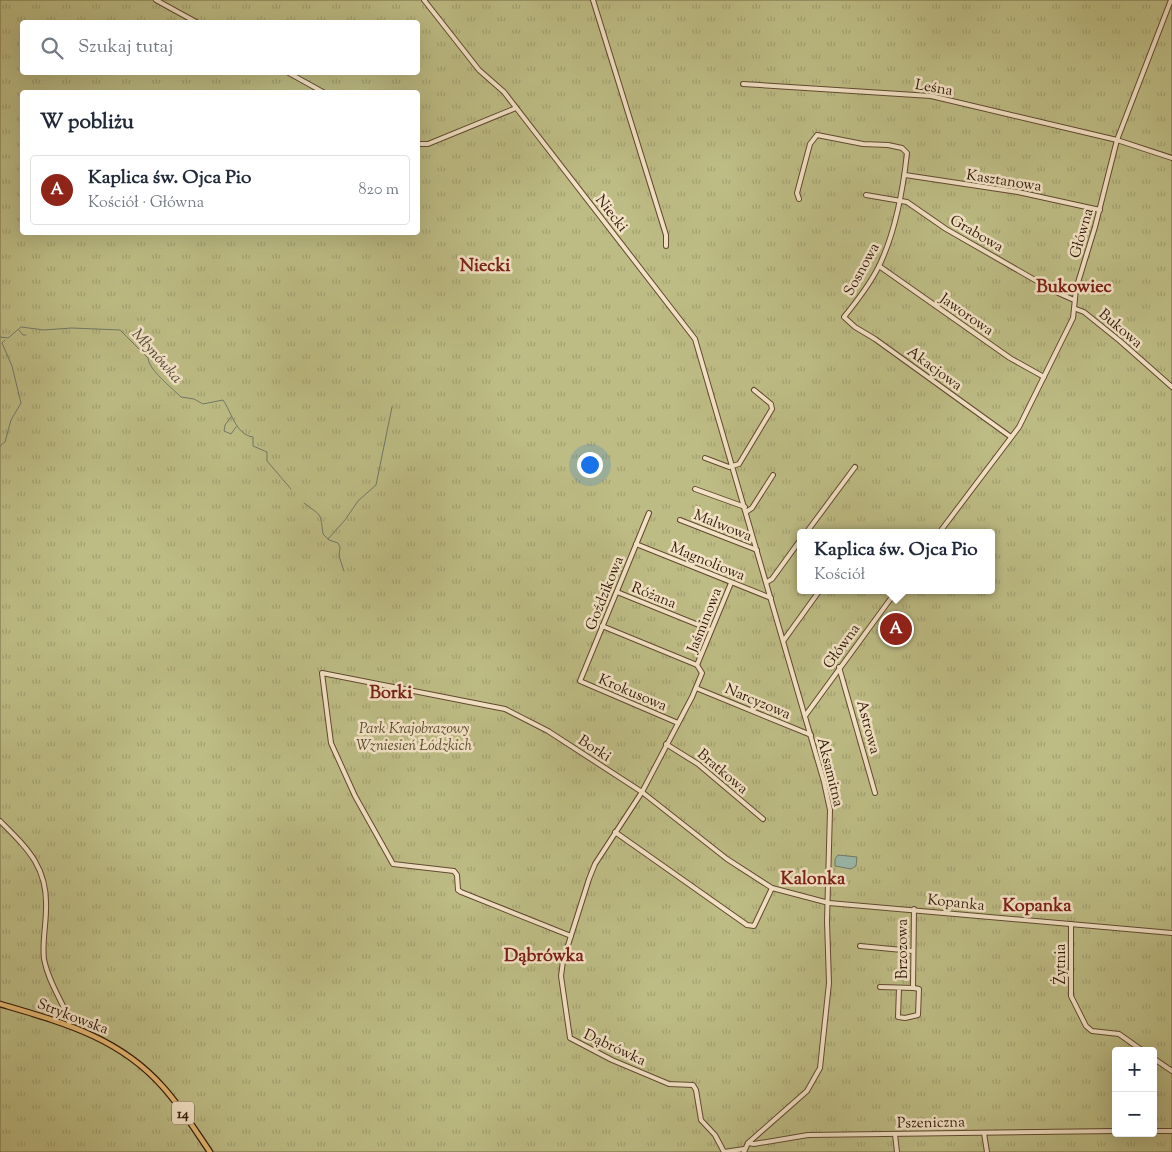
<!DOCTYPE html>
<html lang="pl">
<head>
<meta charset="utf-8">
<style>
  body { margin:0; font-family:"Sorts Mill Goudy",serif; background:#f2f2f3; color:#1f2937 }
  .controls { position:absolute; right:15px; bottom:15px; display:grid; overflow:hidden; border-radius:5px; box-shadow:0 5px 20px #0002 }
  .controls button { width:45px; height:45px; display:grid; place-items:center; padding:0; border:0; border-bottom:1px solid #e0e1e3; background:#fff; color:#1f2937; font:25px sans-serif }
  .you { position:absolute; left:589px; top:464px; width:18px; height:18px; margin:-12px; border:4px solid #fff; border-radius:50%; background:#1a73e8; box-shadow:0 0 0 8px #1a73e833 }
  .badge { display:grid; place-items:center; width:32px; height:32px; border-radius:50%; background:#8f2418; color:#fff; font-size:16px; font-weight:700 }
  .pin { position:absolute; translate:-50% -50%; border:2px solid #fff; box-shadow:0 1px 5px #0006 }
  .popup { position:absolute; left:797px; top:529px; width:198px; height:65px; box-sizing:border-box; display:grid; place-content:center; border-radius:5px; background:#fff; filter:drop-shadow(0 1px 4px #0005); font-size:16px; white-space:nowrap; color:#747a83 }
  .popup b { font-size:19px; color:#1f2937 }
  .popup::after { content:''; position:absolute; left:50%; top:100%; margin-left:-10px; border:10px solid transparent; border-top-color:#fff }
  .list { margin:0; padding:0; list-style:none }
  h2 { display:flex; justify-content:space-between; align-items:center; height:65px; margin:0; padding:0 20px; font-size:21px }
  h2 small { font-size:16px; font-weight:400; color:#747a83 }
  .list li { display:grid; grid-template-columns:32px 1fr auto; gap:15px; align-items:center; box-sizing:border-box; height:70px; margin:0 10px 10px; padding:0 10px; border:1px solid #e0e1e3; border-radius:5px }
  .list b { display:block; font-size:19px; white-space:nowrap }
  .list p { margin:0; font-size:16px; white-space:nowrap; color:#747a83 }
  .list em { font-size:16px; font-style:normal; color:#747a83 }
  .icon { flex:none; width:28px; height:28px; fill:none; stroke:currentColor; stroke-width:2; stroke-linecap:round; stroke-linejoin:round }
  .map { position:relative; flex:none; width:1172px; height:1152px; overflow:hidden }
  .search { position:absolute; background:#fff; box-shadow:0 5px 20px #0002; left:20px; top:20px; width:400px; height:55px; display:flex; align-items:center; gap:12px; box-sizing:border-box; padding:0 18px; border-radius:5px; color:#747a83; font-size:19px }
  .panel { position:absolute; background:#fff; box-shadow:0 5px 20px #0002; left:20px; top:90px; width:400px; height:145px; border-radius:5px }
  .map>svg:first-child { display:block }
</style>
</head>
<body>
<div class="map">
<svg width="1172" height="1152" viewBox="0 0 1172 1152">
  <defs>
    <pattern id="park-tufts" width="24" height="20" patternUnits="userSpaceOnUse" patternTransform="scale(1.25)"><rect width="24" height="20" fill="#bdbc84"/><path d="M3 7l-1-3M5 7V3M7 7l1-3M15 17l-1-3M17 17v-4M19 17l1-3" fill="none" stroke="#a3a171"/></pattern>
  </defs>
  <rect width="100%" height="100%" fill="#edd4a7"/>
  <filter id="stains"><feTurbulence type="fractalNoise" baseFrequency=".004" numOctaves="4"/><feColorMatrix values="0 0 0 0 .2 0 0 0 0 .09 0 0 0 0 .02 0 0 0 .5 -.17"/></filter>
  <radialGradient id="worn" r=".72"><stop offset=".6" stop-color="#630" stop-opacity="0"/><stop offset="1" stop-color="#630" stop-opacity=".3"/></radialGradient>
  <path fill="url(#park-tufts)" stroke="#786c47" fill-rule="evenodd" d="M0,0H1172V1152H0ZM22,22H418V72H22ZM22,92H418V232H22ZM801,533H991V590H801ZM1116,1051H1153V1133H1116Z"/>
  <path fill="#99b8a8" stroke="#707969" d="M838,855L857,857L856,866L851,869L835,866V859Z"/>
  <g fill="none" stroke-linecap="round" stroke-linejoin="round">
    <g stroke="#707969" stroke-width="1">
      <path d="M19,330L23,335H26"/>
      <path d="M0,337L8,338L21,327L44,330L72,328L120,330L148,358C149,370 171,387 181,397L194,399L203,404L223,400C231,411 236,435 253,437V446L267,452V461L291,489"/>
      <path d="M231,417L225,425L224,431L231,434L236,427"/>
      <path d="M0,446L5,442L11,420L21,403L12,366L2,343L5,340"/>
      <path d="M304,503C322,517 320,511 323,534L329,540L338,543L340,547L339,556L344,571"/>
      <path d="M328,539L345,520L358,501L376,485L392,407"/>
    </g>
    <g stroke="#624931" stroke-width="6">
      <g id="minor">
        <path d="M156,0L196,22"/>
        <path d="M424,0L479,70L504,92L695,339L824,782L830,810L827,921L829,983L820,1068L807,1091L748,1143L744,1152"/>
        <path d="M593,0L666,235V246"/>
        <path d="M287,72L323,92"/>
        <path d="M743,84L931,96L1117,140L1172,158"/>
        <path d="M418,144H428L516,108"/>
        <path d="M905,175L1018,192L1100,210"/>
        <path d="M866,195L907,202L946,229L1056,292L1074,300"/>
        <path d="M799,199L797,193L810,144L817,135L863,144L888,145L902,148L907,153C903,190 896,231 879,266C870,284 857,301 844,317L855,327L875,339L1011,437"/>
        <path d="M879,266L1010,358L1044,377"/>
        <path d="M1076,309L1084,312L1120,341L1172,387"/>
        <path d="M705,458L729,467L739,464L772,409L771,404L754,390"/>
        <path d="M695,489L745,507"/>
        <path d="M746,512L752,508L773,475"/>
        <path d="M649,513L580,681L678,723"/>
        <path d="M680,520L757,550"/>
        <path d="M806,533L855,467"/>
        <path d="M939,533L1019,427L1073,318L1076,289L1095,227L1117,140L1171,0"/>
        <path d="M636,544L771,598"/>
        <path d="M767,582L772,579L801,539"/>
        <path d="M617,592L711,630"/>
        <path d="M602,626L697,665L702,673L692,697L642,792L595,864L589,879L563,961L561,976L570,1038L612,1060L669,1084L693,1085L696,1090L701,1120L715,1135L724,1152L744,1149"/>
        <path d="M784,640L820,590"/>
        <path d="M697,665L731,583"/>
        <path d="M839,667L875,793"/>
        <path d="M696,688L811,735"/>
        <path d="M805,716L897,590"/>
        <path d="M666,744L698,764L763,819"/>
        <path d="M0,821C27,848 48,867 46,909C46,925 42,943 44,959C48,981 61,999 69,1019V1024"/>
        <path d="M615,832L747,925L754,926L772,888"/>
        <path d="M1071,924V996L1086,1026L1092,1031L1119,1034L1143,1051"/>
        <path d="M571,936L461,892L458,890L457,875L454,871L393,864L355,796L331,743L322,673L505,709L548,731L642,792L727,859L772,888L829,903L1172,933"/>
        <path d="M860,946L913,951"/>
        <path d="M880,987L914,988L919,989L918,1015L905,1018L898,1017L899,988"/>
        <path d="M913,988L914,909"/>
        <path d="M1153,1058L1172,1071"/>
        <path d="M1153,1131H1172"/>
        <path d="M984,1133L987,1152"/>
        <path d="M895,1134L897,1152"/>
        <path d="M748,1143L754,1144L808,1135L1116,1131"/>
      </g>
    </g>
    <g stroke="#331b0a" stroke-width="7">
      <path id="major" d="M0,1004C61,1022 119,1037 163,1087C181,1107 195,1130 210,1152"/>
    </g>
    <use href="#minor" stroke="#f3e3c6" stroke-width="4"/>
    <use href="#major" stroke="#e6ba74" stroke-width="4.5"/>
  </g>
  <g text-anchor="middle" stroke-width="5" stroke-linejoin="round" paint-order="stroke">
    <rect fill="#f3e3c6" stroke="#6d5742" stroke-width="1" x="172" y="1101.5" width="22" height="23" rx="4"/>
    <g font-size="14" font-weight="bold" fill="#331b0a">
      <text x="183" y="1118">14</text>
    </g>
    <g font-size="15" fill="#331b0a" stroke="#f3e3c6">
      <text transform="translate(934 87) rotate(10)" y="5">Leśna</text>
      <text transform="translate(1004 180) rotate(9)" y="5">Kasztanowa</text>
      <text transform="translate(612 213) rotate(52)" y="5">Niecki</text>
      <text transform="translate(977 233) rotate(30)" y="5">Grabowa</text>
      <text transform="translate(1081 233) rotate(-74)" y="5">Główna</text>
      <text transform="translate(861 269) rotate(-61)" y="5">Sosnowa</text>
      <text transform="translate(967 314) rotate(35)" y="5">Jaworowa</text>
      <text transform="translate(1121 328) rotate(40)" y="5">Bukowa</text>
      <text transform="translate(935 368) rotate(36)" y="5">Akacjowa</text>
      <text transform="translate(723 525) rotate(22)" y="5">Malwowa</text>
      <text transform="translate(708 561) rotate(22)" y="5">Magnoliowa</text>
      <text transform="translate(604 593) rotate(-68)" y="5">Goździkowa</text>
      <text transform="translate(654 595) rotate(22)" y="5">Różana</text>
      <text transform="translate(704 620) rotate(-68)" y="5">Jaśminowa</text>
      <text transform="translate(841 646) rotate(-54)" y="5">Główna</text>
      <text transform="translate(633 692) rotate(23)" y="5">Krokusowa</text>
      <text transform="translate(758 701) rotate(23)" y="5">Narcyzowa</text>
      <text transform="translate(869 727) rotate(75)" y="5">Astrowa</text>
      <text transform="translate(595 748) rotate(33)" y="5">Borki</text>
      <text transform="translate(723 771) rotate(40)" y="5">Bratkowa</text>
      <text transform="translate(831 772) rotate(76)" y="5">Aksamitna</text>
      <text transform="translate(956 902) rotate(6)" y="5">Kopanka</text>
      <text transform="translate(902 949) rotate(-90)" y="5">Brzozowa</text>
      <text transform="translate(1060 964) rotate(-90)" y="5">Żytnia</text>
      <text transform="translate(73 1016) rotate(21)" y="5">Strykowska</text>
      <text transform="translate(615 1047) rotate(25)" y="5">Dąbrówka</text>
      <text transform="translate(931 1122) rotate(-1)" y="5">Pszeniczna</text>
    </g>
    <g font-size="15" font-style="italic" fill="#5c4b2f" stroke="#f3e3c6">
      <text x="414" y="733">Park Krajobrazowy<tspan x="414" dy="17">Wzniesień Łódzkich</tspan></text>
    </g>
    <g font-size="16" font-style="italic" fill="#524a39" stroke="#f3e3c6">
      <text transform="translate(158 355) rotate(48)" y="6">Młynówka</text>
    </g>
    <g font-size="18" font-weight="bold" fill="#7a1f14" stroke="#f3e3c6">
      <text x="485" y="271">Niecki</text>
      <text x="1074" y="292">Bukowiec</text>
      <text x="391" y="698">Borki</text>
      <text x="813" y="884">Kalonka</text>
      <text x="1037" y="911">Kopanka</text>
      <text x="544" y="961">Dąbrówka</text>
    </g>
  </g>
  <rect width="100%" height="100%" filter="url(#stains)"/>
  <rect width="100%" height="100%" fill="url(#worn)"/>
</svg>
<div class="controls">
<button>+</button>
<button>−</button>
</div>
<div class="you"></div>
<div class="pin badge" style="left:896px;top:629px">A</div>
<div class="popup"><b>Kaplica św. Ojca Pio</b>Kościół</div>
<div class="search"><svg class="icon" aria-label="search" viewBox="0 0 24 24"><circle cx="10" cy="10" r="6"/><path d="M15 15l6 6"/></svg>Szukaj tutaj</div>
<section class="panel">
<h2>W pobliżu<small></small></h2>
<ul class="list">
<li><span class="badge">A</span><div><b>Kaplica św. Ojca Pio</b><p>Kościół · Główna</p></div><em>820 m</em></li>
</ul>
</section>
</div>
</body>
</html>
